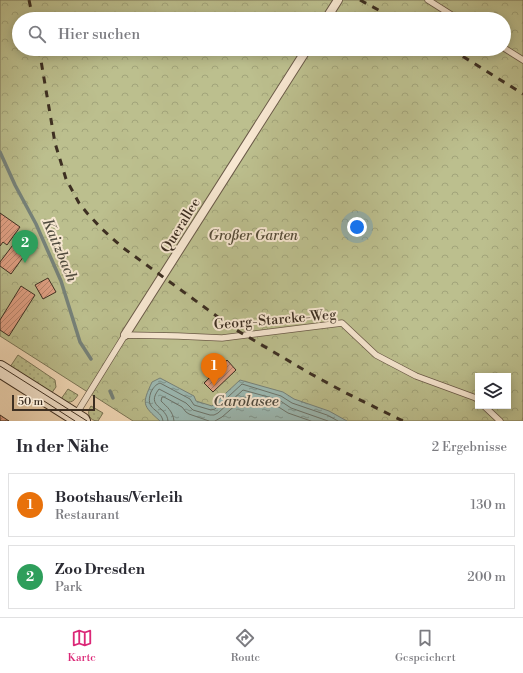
<!DOCTYPE html>
<html lang="de">
<head>
<meta charset="utf-8">
<style>
  body { margin:0; font-family:"Libre Bodoni",serif; background:#f7f7f7; color:#2b2b33 }
  .controls { position:absolute; right:12px; bottom:12px; display:grid; overflow:hidden; border-radius:0px; box-shadow:0 2px 10px #0003 }
  .controls button { width:36px; height:36px; display:grid; place-items:center; padding:0; border:0; border-bottom:1px solid #e1e1e2; background:#fff; color:#2b2b33; font:20px sans-serif }
  .scale { position:absolute; left:12px; bottom:10px; width:83px; box-sizing:border-box; padding-left:4px; border:2px solid #3d2f22; border-top:0; font-size:11px; line-height:14px; white-space:nowrap; color:#3d2f22; -webkit-text-stroke:3px #f7e7d1; paint-order:stroke }
  .you { position:absolute; left:357px; top:227px; width:14px; height:14px; margin:-10px; border:3px solid #fff; border-radius:50%; background:#1a73e8; box-shadow:0 0 0 6px #1a73e833 }
  .badge { display:grid; place-items:center; width:26px; height:26px; border-radius:50%; background:#db2777; color:#fff; font-size:13px; font-weight:700 }
  .pin { position:absolute; translate:-50% -33px; filter:drop-shadow(0 1px 2px #0008) }
  .pin::after { content:''; position:absolute; top:21px; width:14px; height:12px; background:inherit; clip-path:polygon(0 0,100% 0,50% 100%) }
  .list { margin:0; padding:0; list-style:none }
  h2 { display:flex; justify-content:space-between; align-items:center; height:52px; margin:0; padding:0 16px; font-size:17px }
  h2 small { font-size:13px; font-weight:400; color:#7c7c81 }
  .list li { display:grid; grid-template-columns:26px 1fr auto; gap:12px; align-items:center; box-sizing:border-box; height:64px; margin:0 8px 8px; padding:0 8px; border:1px solid #e1e1e2; border-radius:0px }
  .list b { display:block; font-size:15px; white-space:nowrap }
  .list p { margin:0; font-size:13px; white-space:nowrap; color:#7c7c81 }
  .list em { font-size:13px; font-style:normal; color:#7c7c81 }
  .icon { flex:none; width:22px; height:22px; fill:none; stroke:currentColor; stroke-width:2; stroke-linecap:round; stroke-linejoin:round }
  .map { position:relative; flex:none; width:523px; height:421px; overflow:hidden }
  .search { position:absolute; background:#fff; box-shadow:0 2px 10px #0003; left:12px; right:12px; top:12px; height:44px; display:flex; align-items:center; gap:10px; box-sizing:border-box; padding:0 14px; border-radius:22px; color:#7c7c81; font-size:15px }
  .sheet { height:196px; background:#fff }
  nav { display:flex; justify-content:space-around; align-items:center; box-sizing:border-box; height:56px; border-top:1px solid #e1e1e2; background:#fff; font-size:11px; color:#7c7c81 }
  nav a { display:grid; justify-items:center; gap:2px }
  nav .on { color:#db2777 }
  .map>svg:first-child { display:block }
</style>
</head>
<body>
<div class="map">
<svg width="523" height="421" viewBox="0 0 523 421">
  <defs>
    <pattern id="grass-dots" width="8" height="8" patternUnits="userSpaceOnUse"><rect width="8" height="8" fill="#bcbf8e"/><path d="M2 2h.1M6 6h.1" fill="none" stroke="#a2a47a" stroke-width="1.8" stroke-linecap="round"/></pattern>
    <pattern id="park-crowns" width="20" height="18" patternUnits="userSpaceOnUse"><rect width="20" height="18" fill="#bcbf8e"/><path d="M2 6a3 3 0 1 1 6 0M12 15a3 3 0 1 1 6 0" fill="none" stroke="#a2a47a"/></pattern>
    <pattern id="water-ripples" width="26" height="14" patternUnits="userSpaceOnUse"><rect width="26" height="14" fill="#9cbab4"/><path d="M2 4q2-2 4 0t4 0M15 11q2-2 4 0t4 0" fill="none" stroke="#809892"/></pattern>
    <pattern id="building-hatch" width="6" height="6" patternUnits="userSpaceOnUse"><rect width="6" height="6" fill="#e2a185"/><path d="M-1 1l2-2M0 6l6-6M5 7l2-2" fill="none" stroke="#b8846c"/></pattern>
  </defs>
  <rect width="100%" height="100%" fill="#f3dab8"/>
  <filter id="stains"><feTurbulence type="fractalNoise" baseFrequency=".005" numOctaves="4"/><feColorMatrix values="0 0 0 0 .2 0 0 0 0 .09 0 0 0 0 .02 0 0 0 .5 -.17"/></filter>
  <radialGradient id="worn" r=".72"><stop offset=".6" stop-color="#630" stop-opacity="0"/><stop offset="1" stop-color="#630" stop-opacity=".3"/></radialGradient>
  <g fill="url(#grass-dots)" stroke="#7c7758">
    <path d="M18,355L55,380L56,387L51,394L10,367Z"/>
    <path d="M68,389L78,395C73,403 69,404 61,399Z"/>
    <path d="M91,406L103,413L98,421C89,421 86,413 91,406Z"/>
  </g>
  <path fill="url(#park-crowns)" stroke="#7c7758" fill-rule="evenodd" d="M0,0H523V421H133L0,336ZM19,19H504V49H19ZM478,376H508V406H478Z"/>
  <path fill="url(#water-ripples)" stroke="#76827a" d="M160,378L194,396L196,401L212,406L240,380L283,392L294,399L329,411L347,421H160C142,405 142,404 152,382Z"/>
  <g fill="none" stroke-linecap="round" stroke-linejoin="round">
    <g stroke="#6c746b" stroke-width="1">
      <path d="M163,421C161,408 144,411 151,392C154,387 155,385 160,383L190,399L194,405L211,410L215,409L242,384L281,396L292,403L327,415L338,421"/>
      <path d="M168,421C167,406 145,407 159,389L186,403L193,410L210,415H214L218,413L243,390L279,400L291,408L328,421"/>
      <path d="M174,421C173,411 167,407 161,401L162,397H164L182,407L186,412L189,414L209,421"/>
      <path d="M215,421L222,417L245,397L277,406L288,413L311,421"/>
    </g>
    <g stroke="#76827a" stroke-width="3.5">
      <path d="M0,152L15,185L36,224L61,281L80,342L91,359"/>
      <path d="M110,391L113,398"/>
    </g>
  </g>
  <g fill="url(#building-hatch)" stroke="#3d2f22">
    <path d="M0,213L20,227L7,245L3,242L0,246Z"/>
    <path d="M22,233L34,242L11,274L0,266V262Z"/>
    <path d="M48,278L56,292L43,299L35,285Z"/>
    <path d="M21,286L35,295L9,336L0,330V320Z"/>
    <path d="M227,360L236,370L213,392L204,383Z"/>
    <path d="M0,415L9,421H0Z"/>
  </g>
  <g fill="none" stroke-linecap="round" stroke-linejoin="round">
    <g stroke="#6a5a48" stroke-width="7">
      <g id="service">
        <path d="M428,0L458,19"/>
        <path d="M504,48L523,60"/>
        <path d="M484,406L500,421"/>
        <path d="M75,416L125,335L178,336L222,338L342,323L376,355L416,376L476,398L478,400"/>
      </g>
    </g>
    <g stroke="#6a5a48" stroke-width="10">
      <g id="pedestrian">
        <path d="M326,19L338,0"/>
        <path d="M125,335L307,49"/>
      </g>
    </g>
    <g stroke="#3d2f22" stroke-width="18">
      <path id="secondary" d="M0,369L82,421"/>
    </g>
    <use href="#service" stroke="#f7e7d1" stroke-width="5.5"/>
    <use href="#pedestrian" stroke="#f7e7d1" stroke-width="8"/>
    <use href="#secondary" stroke="#f7e7d1" stroke-width="16"/>
    <g stroke="#3d2f22" stroke-width="1">
      <path d="M0,366L87,421"/>
      <path d="M44,401L75,421"/>
    </g>
    <g stroke="#3d2f22" stroke-width="3" stroke-dasharray="7 7" stroke-linecap="butt">
      <path d="M29,0L33,19"/>
      <path d="M360,0L395,19"/>
      <path d="M39,49L55,143L66,179L79,203L87,213L102,229L122,247L233,328L311,374L346,393L403,421"/>
      <path d="M451,49L523,94"/>
    </g>
  </g>
  <g text-anchor="middle" stroke-width="4" stroke-linejoin="round" paint-order="stroke">
    <g font-size="14" fill="#3d2f22" stroke="#f7e7d1">
      <text transform="translate(180 225) rotate(-58)" y="5">Querallee</text>
      <text transform="translate(275 319) rotate(-5)" y="5">Georg-Starcke-Weg</text>
    </g>
    <g font-size="14" font-style="italic" fill="#564c38" stroke="#f7e7d1">
      <text x="253" y="240">Großer Garten</text>
    </g>
    <g font-size="15" font-style="italic" fill="#504b3f" stroke="#f7e7d1">
      <text transform="translate(60 250) rotate(67)" y="5">Kaitzbach</text>
      <text x="246" y="406">Carolasee</text>
    </g>
  </g>
  <rect width="100%" height="100%" filter="url(#stains)"/>
  <rect width="100%" height="100%" fill="url(#worn)"/>
</svg>
<div class="controls">
<button><svg class="icon" aria-label="layers" viewBox="0 0 24 24"><path d="M12 4l9 5-9 5-9-5zM3 14l9 5 9-5"/></svg></button>
</div>
<div class="scale">50 m</div>
<div class="you"></div>
<div class="pin badge" style="left:214px;top:386px;background:#e8710a">1</div>
<div class="pin badge" style="left:25px;top:263px;background:#2e9e5b">2</div>
<div class="search"><svg class="icon" aria-label="search" viewBox="0 0 24 24"><circle cx="10" cy="10" r="6"/><path d="M15 15l6 6"/></svg>Hier suchen</div>
</div>
<section class="sheet">
<h2>In der Nähe<small>2 Ergebnisse</small></h2>
<ul class="list">
<li><span class="badge" style="background:#e8710a">1</span><div><b>Bootshaus/Verleih</b><p>Restaurant</p></div><em>130 m</em></li>
<li><span class="badge" style="background:#2e9e5b">2</span><div><b>Zoo Dresden</b><p>Park</p></div><em>200 m</em></li>
</ul>
</section>
<nav>
<a class="on"><svg class="icon" aria-label="map" viewBox="0 0 24 24"><path d="M3 6l6-2 6 2 6-2v14l-6 2-6-2-6 2zM9 4v14M15 6v14"/></svg>Karte</a>
<a><svg class="icon" aria-label="directions" viewBox="0 0 24 24"><path d="M12 3l9 9-9 9-9-9zM9 14v-3h6M13 9l2 2-2 2"/></svg>Route</a>
<a><svg class="icon" aria-label="saved" viewBox="0 0 24 24"><path d="M7 4h10v16l-5-4-5 4z"/></svg>Gespeichert</a>
</nav>
</body>
</html>
